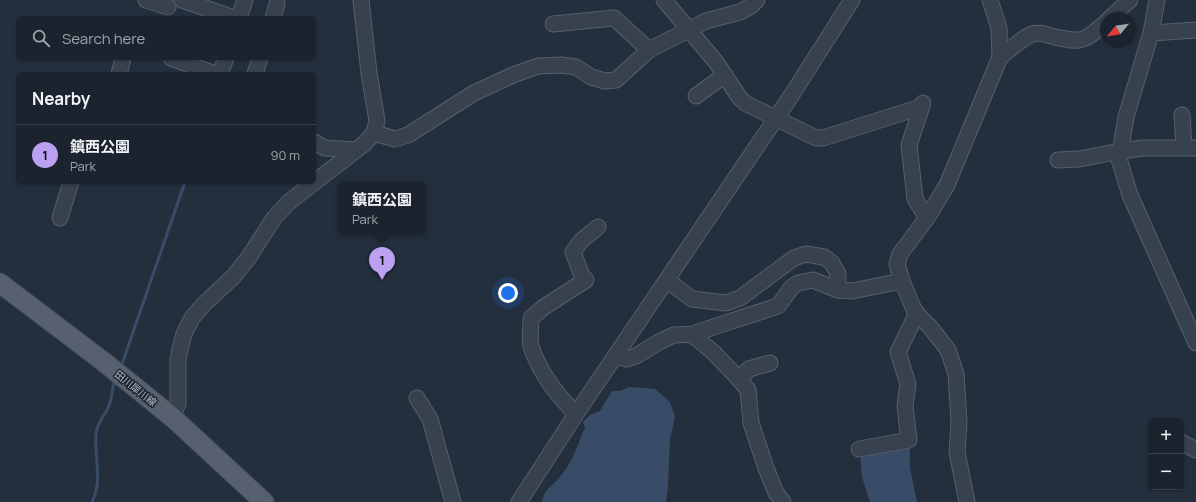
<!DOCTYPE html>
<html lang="en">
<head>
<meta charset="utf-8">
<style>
  body { margin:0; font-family:Manrope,"Noto Sans JP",sans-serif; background:#242b36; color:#f1f3f6 }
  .controls { position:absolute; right:12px; bottom:12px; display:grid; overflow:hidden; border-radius:6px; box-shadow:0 1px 3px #0004 }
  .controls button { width:36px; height:36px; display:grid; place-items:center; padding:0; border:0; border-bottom:1px solid #39404a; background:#1b232e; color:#f1f3f6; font:20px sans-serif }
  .compass { position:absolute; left:1100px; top:12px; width:36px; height:36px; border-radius:50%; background:#1b232e; box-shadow:0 1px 3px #0004; rotate:240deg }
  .you { position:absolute; left:508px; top:293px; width:14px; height:14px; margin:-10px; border:3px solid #fff; border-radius:50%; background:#1a73e8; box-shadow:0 0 0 6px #1a73e833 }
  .badge { display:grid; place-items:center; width:26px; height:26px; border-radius:50%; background:#bca0f2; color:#111; font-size:13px; font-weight:700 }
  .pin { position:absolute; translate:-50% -33px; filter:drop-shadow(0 1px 2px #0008) }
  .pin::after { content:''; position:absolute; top:21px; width:14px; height:12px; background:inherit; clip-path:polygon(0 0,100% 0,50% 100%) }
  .popup { position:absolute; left:338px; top:182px; width:88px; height:52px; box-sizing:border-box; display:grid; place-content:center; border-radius:6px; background:#1b232e; filter:drop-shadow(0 1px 3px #0005); font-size:13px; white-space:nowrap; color:#a0a4aa }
  .popup b { font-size:15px; color:#f1f3f6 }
  .popup::after { content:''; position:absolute; left:50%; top:100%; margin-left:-8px; border:8px solid transparent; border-top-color:#1b232e }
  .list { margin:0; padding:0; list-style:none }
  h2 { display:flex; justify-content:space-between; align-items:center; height:52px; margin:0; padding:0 16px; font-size:17px }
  h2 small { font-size:13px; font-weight:400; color:#a0a4aa }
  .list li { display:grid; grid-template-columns:26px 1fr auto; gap:12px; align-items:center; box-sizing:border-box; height:60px; padding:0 16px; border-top:1px solid #39404a }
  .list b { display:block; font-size:15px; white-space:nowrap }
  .list p { margin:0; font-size:13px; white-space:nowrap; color:#a0a4aa }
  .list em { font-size:13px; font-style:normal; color:#a0a4aa }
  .icon { flex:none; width:22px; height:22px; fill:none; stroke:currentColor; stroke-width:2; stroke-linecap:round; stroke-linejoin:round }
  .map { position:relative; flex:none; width:1196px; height:502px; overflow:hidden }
  .search { position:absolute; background:#1b232e; box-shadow:0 1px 3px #0004; left:16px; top:16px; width:300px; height:44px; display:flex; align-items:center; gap:10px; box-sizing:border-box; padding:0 14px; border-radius:6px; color:#a0a4aa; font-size:15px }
  .panel { position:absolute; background:#1b232e; box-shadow:0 1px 3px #0004; left:16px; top:72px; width:300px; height:112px; border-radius:6px }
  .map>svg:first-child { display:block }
</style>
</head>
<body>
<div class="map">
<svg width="1196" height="502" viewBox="0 0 1196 502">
  <rect width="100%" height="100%" fill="#242f3e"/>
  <g fill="#394c67">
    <path d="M629,387L655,389L670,402L675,417L670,439L668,486L666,502H542C545,489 547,491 555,482C561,477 566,469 570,462C577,451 579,439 585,428L583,422L590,415L600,411L612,391H620Z"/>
    <path d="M910,444V468L917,502H870L862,477L860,454Z"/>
  </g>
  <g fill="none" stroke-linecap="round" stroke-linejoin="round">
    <g stroke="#394c67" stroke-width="3">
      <path d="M121,367L185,182"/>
      <path d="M92,502C103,481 94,457 96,434C97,423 102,419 107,410C112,402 112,390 114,382"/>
    </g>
    <g stroke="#565f6c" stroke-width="17">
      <g id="minor">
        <path d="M146,0L168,7"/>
        <path d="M182,0L234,18"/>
        <path d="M664,0L716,62L739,97L745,103L816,138H823L921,107"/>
        <path d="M1157,0L1151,33L1126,117L1119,159L1130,195L1196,343"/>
        <path d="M239,18L245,0"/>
        <path d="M273,18L277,4"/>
        <path d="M1110,18L1130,0"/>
        <path d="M553,24L614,18L649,50"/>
        <path d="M1151,33L1196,30"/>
        <path d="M1000,57C1007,52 1025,36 1032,34C1039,32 1045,34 1051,36C1081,43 1083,43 1106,22"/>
        <path d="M171,58L215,74"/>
        <path d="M119,74L123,58"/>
        <path d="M220,74L226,58"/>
        <path d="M255,74L260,58"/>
        <path d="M696,96L725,75"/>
        <path d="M923,103L909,145L915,199L927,218"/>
        <path d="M1182,115L1184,148H1196"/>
        <path d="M374,133L395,139L408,135L474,93L513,75L538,66L561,65L576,67L591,77L605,81L616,80L649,50L706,21L740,12L751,6L757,0"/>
        <path d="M314,142L325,148L355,150"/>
        <path d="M1058,160L1079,159L1121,151L1143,148H1184"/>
        <path d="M60,218L71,182"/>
        <path d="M667,280L692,299L726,303L740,298L794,258L806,254L824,257L832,263L838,274V290"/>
        <path d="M616,356L627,359L636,356L659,342L674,335L697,334"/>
        <path d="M739,379L749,369L770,363"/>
        <path d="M417,398L430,419L453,502"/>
        <path d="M576,414C557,395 539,372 531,346C529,338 531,327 531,318L544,307L586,280L582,276L573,252L581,241L598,227"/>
        <path d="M172,417L178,404V360L180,349L184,334L192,318L204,304L234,276L249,257L274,218L289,202L364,144L374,133L377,121L369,73L361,0"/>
        <path d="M1181,442L1196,450"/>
        <path d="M859,449L909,440L905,406L908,384L898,352L917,313"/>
        <path d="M519,502L576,414L791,96L852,0"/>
        <path d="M783,502L776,493L766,468L751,423L748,390L739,379L713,352L696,338L698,332L778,306L792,287L798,283L813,280L838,290L852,291L902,281"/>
        <path d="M967,502L957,452L959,422L956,374L948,350L931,328L915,312L902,281L897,264L900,254L927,218L947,185L1000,57L999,28L990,0"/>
      </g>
    </g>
    <g stroke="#414a57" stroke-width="21">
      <path id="major" d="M0,283L104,362L172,417L264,502"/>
    </g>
    <use href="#minor" stroke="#38414e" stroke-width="15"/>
    <use href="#major" stroke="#56606e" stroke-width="19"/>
  </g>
  <g text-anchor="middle" stroke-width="3" stroke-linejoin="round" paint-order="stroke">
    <g font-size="10" fill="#b4bcc9" stroke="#1d2633">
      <text transform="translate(136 388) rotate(39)" y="4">田川犀川線</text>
    </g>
  </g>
</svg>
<div class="controls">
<button>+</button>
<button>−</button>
</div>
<svg class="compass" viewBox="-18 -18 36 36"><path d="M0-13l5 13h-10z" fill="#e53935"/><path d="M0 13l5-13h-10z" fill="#a0a4aa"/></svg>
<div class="you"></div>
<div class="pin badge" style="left:382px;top:280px">1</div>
<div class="popup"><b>鎮西公園</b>Park</div>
<div class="search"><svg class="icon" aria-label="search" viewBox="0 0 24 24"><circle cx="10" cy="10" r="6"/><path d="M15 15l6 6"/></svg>Search here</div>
<section class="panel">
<h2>Nearby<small></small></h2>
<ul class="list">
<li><span class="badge">1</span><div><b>鎮西公園</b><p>Park</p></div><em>90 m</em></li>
</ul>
</section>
</div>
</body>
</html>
